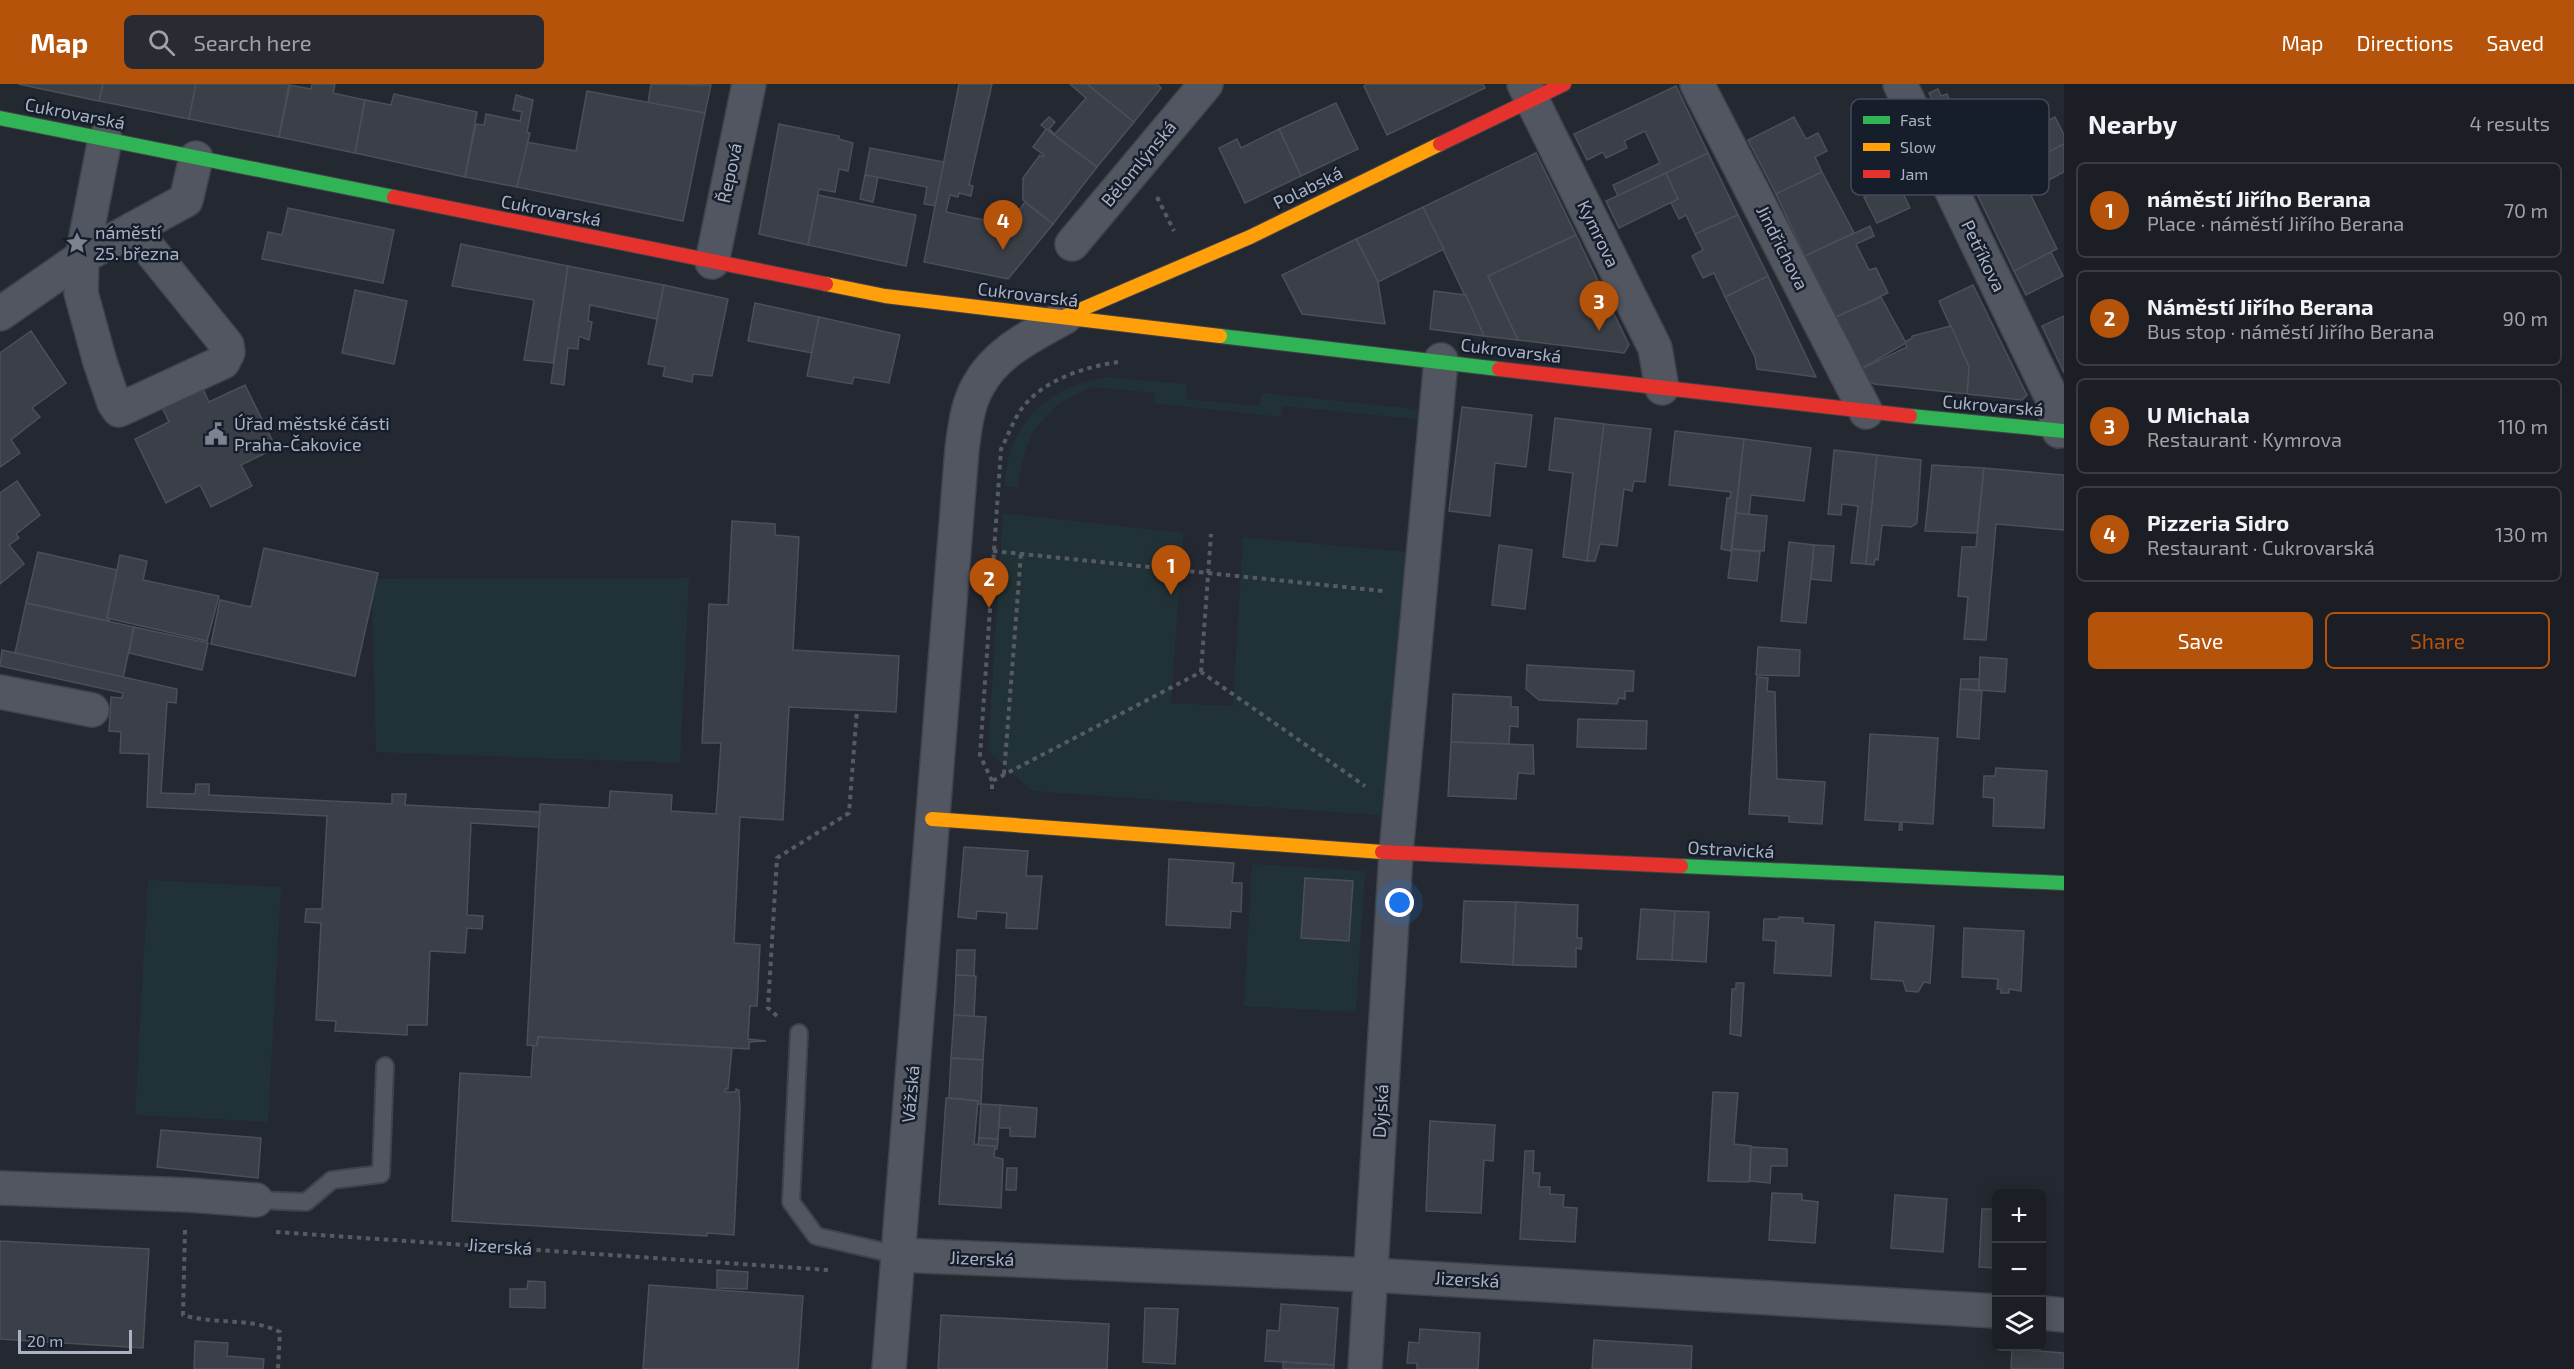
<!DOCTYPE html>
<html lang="en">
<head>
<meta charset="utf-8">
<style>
  body { margin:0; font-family:"Exo 2",sans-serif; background:#282b31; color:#f1f3f6 }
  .controls { position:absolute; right:18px; bottom:18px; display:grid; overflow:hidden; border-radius:9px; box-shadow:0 3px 15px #0003 }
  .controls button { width:54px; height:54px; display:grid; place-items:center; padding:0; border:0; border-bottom:2px solid #393c41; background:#1b1e24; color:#f1f3f6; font:30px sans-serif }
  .scale { position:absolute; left:18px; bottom:15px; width:114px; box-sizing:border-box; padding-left:6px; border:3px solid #abb2c4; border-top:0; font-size:16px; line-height:21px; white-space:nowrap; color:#abb2c4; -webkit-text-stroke:4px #171e2b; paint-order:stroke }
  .you { position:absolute; left:1400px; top:819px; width:21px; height:21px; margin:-15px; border:4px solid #fff; border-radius:50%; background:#1a73e8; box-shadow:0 0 0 9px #1a73e833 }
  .badge { display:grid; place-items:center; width:39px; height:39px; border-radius:50%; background:#b45309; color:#fff; font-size:20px; font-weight:700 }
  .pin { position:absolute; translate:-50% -50px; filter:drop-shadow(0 2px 3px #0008) }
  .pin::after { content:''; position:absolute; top:32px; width:21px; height:18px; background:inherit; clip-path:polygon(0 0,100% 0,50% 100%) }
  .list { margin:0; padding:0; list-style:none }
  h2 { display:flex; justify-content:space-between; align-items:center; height:78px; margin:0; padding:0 24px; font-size:26px }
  h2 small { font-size:20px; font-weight:400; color:#a0a2a6 }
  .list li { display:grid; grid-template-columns:39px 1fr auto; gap:18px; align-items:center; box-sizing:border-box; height:96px; margin:0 12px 12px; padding:0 12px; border:2px solid #393c41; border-radius:9px }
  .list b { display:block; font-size:22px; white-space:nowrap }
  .list p { margin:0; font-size:20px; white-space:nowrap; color:#a0a2a6 }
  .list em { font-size:20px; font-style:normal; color:#a0a2a6 }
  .actions { display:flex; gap:12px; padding:18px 24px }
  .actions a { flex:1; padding:14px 0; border:2px solid #b45309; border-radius:9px; text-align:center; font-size:21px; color:#b45309 }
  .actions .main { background:#b45309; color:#fff }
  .icon { flex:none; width:33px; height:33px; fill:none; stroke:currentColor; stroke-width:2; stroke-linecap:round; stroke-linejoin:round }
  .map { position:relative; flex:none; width:2064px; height:1285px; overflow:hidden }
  header { display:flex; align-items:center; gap:36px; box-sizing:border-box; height:84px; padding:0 30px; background:#b45309; color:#fff }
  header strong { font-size:28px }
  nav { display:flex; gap:33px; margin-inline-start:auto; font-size:21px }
  .search { width:420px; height:54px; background:#282b31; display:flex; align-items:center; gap:15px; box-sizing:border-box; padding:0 21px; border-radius:9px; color:#a0a2a6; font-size:22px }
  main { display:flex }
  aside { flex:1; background:#1b1e24 }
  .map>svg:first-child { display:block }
</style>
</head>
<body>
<header>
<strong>Map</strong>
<div class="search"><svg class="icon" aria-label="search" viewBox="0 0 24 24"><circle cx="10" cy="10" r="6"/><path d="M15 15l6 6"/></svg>Search here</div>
<nav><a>Map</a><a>Directions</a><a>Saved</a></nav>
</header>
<main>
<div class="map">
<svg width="2064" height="1285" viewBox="0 0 2064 1285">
  <rect width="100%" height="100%" fill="#242830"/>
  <g fill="#213236" fill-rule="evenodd">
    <path d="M1106,293L1186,300V315L1259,322L1262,309L1426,326V336L1283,322L1281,333L1154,319L1155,309L1092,303L1059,319L1032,348L1021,382L1018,403L1004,402C1006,390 1007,377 1011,365C1027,322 1062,301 1106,293Z"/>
    <path d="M1003,429L1183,449L1171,619L1233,622L1243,453L1406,468L1413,482L1391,732L1032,707L988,667Z"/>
    <path d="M689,494L680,679L376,668L372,513L376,495Z"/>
    <path d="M1252,780L1365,787L1356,928L1244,922ZM1305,794L1353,798L1349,857L1301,854Z"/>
    <path d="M148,796L281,803L268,1038L135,1031Z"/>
  </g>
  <g fill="#3b3f47" stroke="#4b4f59" stroke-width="1.5">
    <path d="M18,0H103L99,17Z"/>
    <path d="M103,0H196L189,35L99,17Z"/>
    <path d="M196,0H289L279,53L189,35Z"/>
    <path d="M312,0H335L333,9L365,16L355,69L279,53L290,1L311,5Z"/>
    <path d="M651,0L711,1L705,29L648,19Z"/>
    <path d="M959,0H992L969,101L973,102L971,112L959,109L958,113L950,111L946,128L1008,141L1025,118L1053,140L1008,195L924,178Z"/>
    <path d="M1070,0H1087L1134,38L1097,83L1041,41L1049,33L1055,38L1049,45L1055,50L1086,14Z"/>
    <path d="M1087,0H1157L1161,4L1134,38Z"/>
    <path d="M1367,0H1483L1485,4L1387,51L1364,2Z"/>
    <path d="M1676,2L1708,69L1618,112L1613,101L1660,79L1645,47L1624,57L1627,64L1606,74L1603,68L1587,76L1574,50Z"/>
    <path d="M1938,5L1941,12L1947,10L1986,95L1972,102L1929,9Z"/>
    <path d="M587,7L705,29L683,137L517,103L527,58L576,67Z"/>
    <path d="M394,10L477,28L465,93L355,69L365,16L391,21Z"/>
    <path d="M516,11L533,16L527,48L530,49L517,103L465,93L476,40L484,41L486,30L520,37L522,28L513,26Z"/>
    <path d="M1336,19L1358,65L1301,92L1279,45Z"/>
    <path d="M1794,33L1806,55L1818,49L1827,67L1815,73L1822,88L1776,110L1748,56Z"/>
    <path d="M2055,33L2064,51V60L2001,91L1988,65Z"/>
    <path d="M779,40L839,52V55L853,59L848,87L839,85L835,108L819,105L808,161L759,150Z"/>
    <path d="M1046,45L1097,83L1053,140L1023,116V94L1040,71L1043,73L1044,71L1033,63Z"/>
    <path d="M1279,45L1301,92L1245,119L1219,64L1237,55L1241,64Z"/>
    <path d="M2064,60V88L2045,98L2034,76Z"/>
    <path d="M870,64L944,78L935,122L924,120L927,103L865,91Z"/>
    <path d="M1536,69L1576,151L1488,192L1518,256L1484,252L1423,123Z"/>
    <path d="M1708,69L1738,131L1695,150L1686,131L1679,135L1671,119L1678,115L1666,89Z"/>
    <path d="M1822,88L1854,149L1805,172L1776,110Z"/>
    <path d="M1666,89L1678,115L1619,144L1606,117Z"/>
    <path d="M865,91L878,93L873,118L860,115Z"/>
    <path d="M2021,91L2057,165L2014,187L1978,112Z"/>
    <path d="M1897,97L1910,124L1877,139L1864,113Z"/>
    <path d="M818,111L916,131L906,182L808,161Z"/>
    <path d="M1423,123L1444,165L1378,198L1356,155Z"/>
    <path d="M288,124L394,146L383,199L262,175L268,148L282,151Z"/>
    <path d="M1738,131L1768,192L1725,213L1714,189L1703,194L1692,172L1703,166L1695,150Z"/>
    <path d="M1870,142L1874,152L1856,160L1869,186L1876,184L1888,209L1836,233L1805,172Z"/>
    <path d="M1576,151L1629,261L1624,269L1518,256L1488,192Z"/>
    <path d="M1356,155L1378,198L1385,240L1302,230L1282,191Z"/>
    <path d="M461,160L568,182L553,279L524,276L534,216L452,202Z"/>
    <path d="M2051,168L2063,192L2026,211L2014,187Z"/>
    <path d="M568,182L664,201L657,235L590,221L588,237L592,238L589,256L579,252L578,265L568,264L564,301L551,299Z"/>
    <path d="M1768,192L1816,293L1757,285L1755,273L1725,213Z"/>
    <path d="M664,201L728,215L712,292L693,290L692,298L663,292L665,283L648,280Z"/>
    <path d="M1973,201L2027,311L2022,316L1967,310L1969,283L1939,217Z"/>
    <path d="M355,206L407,217L394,280L342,269Z"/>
    <path d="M1434,207L1466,211L1484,252L1430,245Z"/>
    <path d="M1881,213L1906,259L1861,285L1836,233Z"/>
    <path d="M755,219L819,233L812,269L748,257Z"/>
    <path d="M2064,232V289L2042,242Z"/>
    <path d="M819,233L900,251L889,299L854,293L852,300L807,292Z"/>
    <path d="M1951,242L1969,283L1967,310L1874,300L1865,294L1861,285L1907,263L1905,258L1912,254V252Z"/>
    <path d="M31,247L66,299L32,324L40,333L11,356L20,369L0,383V269Z"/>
    <path d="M200,299L209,318L245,301L276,364L241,381L252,402L211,423L200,401L166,419L135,355L169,338L160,319Z"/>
    <path d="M1462,323L1532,331L1526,383L1495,379L1490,432L1449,427Z"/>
    <path d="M1555,334L1604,340L1587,477L1563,473L1573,389L1549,386Z"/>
    <path d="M1604,340L1651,345L1645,398L1634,397L1632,407L1624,405L1617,462L1600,460L1595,477H1587Z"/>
    <path d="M1675,347L1744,355L1731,467L1721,465L1727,414H1730L1731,408L1669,401Z"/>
    <path d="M1744,355L1811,364L1804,417L1751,411L1749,431L1736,429Z"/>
    <path d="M1834,366L1877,371L1866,480L1851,479L1858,422L1842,420L1841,431L1828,430Z"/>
    <path d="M1877,371L1921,376L1917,439L1911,443L1882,441L1878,476L1875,475L1874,481L1866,480Z"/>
    <path d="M1932,381L1984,384L1977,449L1925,447Z"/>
    <path d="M1984,384L2064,391V446L1996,440L1986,556L1964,555L1968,513L1958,512L1962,463H1976Z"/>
    <path d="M17,397L40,431L16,450L19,454L9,461L24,480L0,500V409Z"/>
    <path d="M1736,429L1767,432L1764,467L1732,465Z"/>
    <path d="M732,437L775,440V451L799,453L793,566L899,572L896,628L789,623L783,736L740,733L734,859L760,861L757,922H750L748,955L766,957L749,958V965L538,953L537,962L527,961L540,720L609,724L610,707L672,711L671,727L716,730L721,659H702L709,520L728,521Z"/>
    <path d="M1789,458L1814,461L1806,539L1781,537Z"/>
    <path d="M1499,461L1532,466L1525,525L1492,521Z"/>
    <path d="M1814,461L1834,462L1831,497L1811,495Z"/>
    <path d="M264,464L378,489L355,592L211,560L220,516L251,523Z"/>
    <path d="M1732,465L1760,468L1757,497L1728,494Z"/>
    <path d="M38,468L117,486L107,534L110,535L109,537L26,519Z"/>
    <path d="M120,471L147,477L143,496L219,512L207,557L107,534Z"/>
    <path d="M26,519L134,543L123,594L15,569Z"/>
    <path d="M134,543L208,559L202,586L129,569Z"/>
    <path d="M1758,563L1800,566L1799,592L1756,591Z"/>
    <path d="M2,566L177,605L176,619L167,618L161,709L195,710L196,700H209V711L392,720V710H406L405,721L540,728L539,743L471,739L467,831L483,832L482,845L467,844L465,869L430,867L427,941H407V951L335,947L336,937L316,936L321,839L305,838L306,825H322L327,732L147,723L149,670L120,669L121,648L109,647L111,613L122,614L123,609L0,582Z"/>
    <path d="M1980,573L2007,575L2005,608L1979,606Z"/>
    <path d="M1527,581L1634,587L1633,607H1625V615L1619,614L1617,620L1539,616L1526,605Z"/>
    <path d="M1757,593L1768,594L1767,607L1775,608L1777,695L1825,698L1822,740L1789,738V732L1749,730Z"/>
    <path d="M1961,595H1979V606L1960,605Z"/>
    <path d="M1960,605L1982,607L1979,655L1957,653Z"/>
    <path d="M1453,610L1511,613V623H1518V643L1510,642L1509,660L1451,658Z"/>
    <path d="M1578,635L1647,637L1646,665L1577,663Z"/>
    <path d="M1870,650L1938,654L1933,740L1902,738V746H1899L1900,738L1865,736Z"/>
    <path d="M1451,658L1533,661L1534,690L1518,689L1516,715L1448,712Z"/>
    <path d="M1996,684L2047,687L2044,744L1993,742L1994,714L1983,713L1984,692H1995Z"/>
    <path d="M964,763L1028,767L1026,792H1042L1037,845L1006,844L1007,829L977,827L976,835L958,833Z"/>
    <path d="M1169,775L1234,779L1232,799H1242L1241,828L1231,827L1230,844L1166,841Z"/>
    <path d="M1305,794L1353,797L1349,857L1301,854Z"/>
    <path d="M1464,817L1516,818L1513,881L1461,878Z"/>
    <path d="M1516,818L1578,821L1577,854H1582L1581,865L1576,864V883L1513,881Z"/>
    <path d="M1641,825L1675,827L1672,876L1637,875Z"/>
    <path d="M1675,827L1709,828L1706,878L1672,876Z"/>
    <path d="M1779,833L1803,834V839L1834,841L1831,892L1774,889L1776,857L1763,856L1764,835H1779Z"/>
    <path d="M1875,838L1934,842L1930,899L1924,898L1918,908L1906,907L1903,897L1871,895Z"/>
    <path d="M1964,844L2024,847L2021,907L2009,905V909H2001V905H1997L1998,895L1962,893Z"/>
    <path d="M957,866H975L974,892L956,891Z"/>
    <path d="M956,891L976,892L974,933L954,931Z"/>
    <path d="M1736,899H1744L1741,952L1730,950L1732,905H1736Z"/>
    <path d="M954,931L986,933L983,976L951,974Z"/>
    <path d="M538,953L732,964L728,1005H725V1008H736V1005L739,1006L740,1025L734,1151L707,1149V1152L452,1137L460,989L531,993L533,962H537Z"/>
    <path d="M951,974L983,976L981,1020H977L978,1017L949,1014Z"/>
    <path d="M1713,1008L1738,1009L1734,1060L1751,1062L1749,1098L1708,1097Z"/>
    <path d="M946,1014L978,1017L974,1060L995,1062L994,1073L1003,1075L1001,1124L939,1120Z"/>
    <path d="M981,1020L1000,1021L998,1055L979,1054Z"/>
    <path d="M1000,1021L1037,1024L1035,1053L1010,1052V1044H999Z"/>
    <path d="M1430,1037L1495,1041L1493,1077L1484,1076L1481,1129L1426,1127Z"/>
    <path d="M161,1046L261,1054L258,1094L157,1083Z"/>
    <path d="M979,1054L998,1055L997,1065H995V1062L978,1061Z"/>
    <path d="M1751,1063L1787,1065V1082H1771L1770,1099L1750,1097Z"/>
    <path d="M1525,1067H1534L1533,1089H1540L1539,1103H1550V1110L1564,1111L1563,1123L1577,1124L1575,1158L1520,1155Z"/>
    <path d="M1007,1084H1017L1016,1106H1006Z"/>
    <path d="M1772,1109L1802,1110V1116L1818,1118L1815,1159L1769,1156Z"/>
    <path d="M1895,1111L1947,1115L1943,1168L1891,1164Z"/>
    <path d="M1982,1125H1996V1184L1979,1183Z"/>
    <path d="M0,1157L149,1165L143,1264L0,1255Z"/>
    <path d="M717,1186L748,1188L747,1205L717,1204Z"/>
    <path d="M528,1197L545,1198V1224L510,1223V1205H527Z"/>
    <path d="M649,1201L803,1212L798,1285H643Z"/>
    <path d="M1281,1220L1338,1224L1334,1281L1265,1277L1267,1246L1279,1247Z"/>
    <path d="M1145,1224L1178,1225L1175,1280L1143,1278Z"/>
    <path d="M941,1231L1109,1240L1107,1285H938Z"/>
    <path d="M1420,1245L1480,1249L1478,1285H1417V1279H1407L1409,1258L1419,1259Z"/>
    <path d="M1594,1256L1692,1262L1691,1285H1592Z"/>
    <path d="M195,1257L228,1259L227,1272L264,1275L263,1285H194Z"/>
    <path d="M2012,1265L2064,1269V1285H2011Z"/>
    <path d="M1283,1278L1334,1281V1285H1283Z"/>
  </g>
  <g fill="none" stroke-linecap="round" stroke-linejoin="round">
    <g stroke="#40434a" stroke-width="20">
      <g id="lane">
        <path d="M799,949L791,1118L816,1152L898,1171"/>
        <path d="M256,1116L306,1118L332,1096L381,1090L385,982"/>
      </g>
    </g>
    <g stroke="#40434a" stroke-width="36">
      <g id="street">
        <path d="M1524,0L1655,264L1662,304"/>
        <path d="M1697,0L1866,328"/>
        <path d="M1900,0L2052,314L2059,347"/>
        <path d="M105,55L82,173L81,209L100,278L114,319L119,326L223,278L228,268L227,261L133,145"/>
        <path d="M1072,160L1206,0"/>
        <path d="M712,178L749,0"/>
        <path d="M0,230L82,173L186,116L196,74"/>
        <path d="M0,608L92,626"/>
        <path d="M0,1104L189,1111L256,1116"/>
        <path d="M898,1171L1371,1191L1996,1227"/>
        <path d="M2042,1229L2064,1231"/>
        <path d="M889,1285L962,365C965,344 967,321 978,302C996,268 1033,251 1065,233"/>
        <path d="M1365,1285L1396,769L1441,276"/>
      </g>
    </g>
    <g stroke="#40434a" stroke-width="16">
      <g id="fast">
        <path d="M0,34L394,113"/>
        <path d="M1220,252L1499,285"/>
        <path d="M1910,332L2064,347"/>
        <path d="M1681,782L2064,799"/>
      </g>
    </g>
    <g stroke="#40434a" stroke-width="16">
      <g id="slow">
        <path d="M826,200L885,212L1220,252"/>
        <path d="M1066,232L1250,153L1440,60"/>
        <path d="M932,735L1382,768"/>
      </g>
    </g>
    <g stroke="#40434a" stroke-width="16">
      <g id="jam">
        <path d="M1440,60L1564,0"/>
        <path d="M394,113L826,200"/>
        <path d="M1499,285L1910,332"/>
        <path d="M1382,768L1681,782"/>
      </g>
    </g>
    <g stroke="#565b63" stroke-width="4" stroke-dasharray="4.5 4.5" stroke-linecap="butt">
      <path d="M1157,113L1174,147"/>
      <path d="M993,467L1383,507"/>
      <path d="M1201,588L1211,450"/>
      <path d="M1004,690L1021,469"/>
      <path d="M992,697L980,671L1001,365C1008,352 1014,334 1023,323C1045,295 1085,283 1118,278"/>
      <path d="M992,705V697L1201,588L1365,702"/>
      <path d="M777,932L768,924L777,774L849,729L857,626"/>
      <path d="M185,1146L183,1231C214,1241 251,1233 280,1248L278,1285"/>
      <path d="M276,1148L828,1186"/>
    </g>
    <use href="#lane" stroke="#525660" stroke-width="16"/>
    <use href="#street" stroke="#525660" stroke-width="33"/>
    <use href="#fast" stroke="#30b455" stroke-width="14"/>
    <use href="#slow" stroke="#ff9f0a" stroke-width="14"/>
    <use href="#jam" stroke="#e5322d" stroke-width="14"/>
  </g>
  <defs>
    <g id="sight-bare" transform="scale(1.8)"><path d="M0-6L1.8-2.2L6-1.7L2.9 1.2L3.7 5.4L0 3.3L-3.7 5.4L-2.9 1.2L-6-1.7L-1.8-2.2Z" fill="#7c8290" stroke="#171e2b" stroke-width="2.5" paint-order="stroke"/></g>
    <g id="civic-bare" transform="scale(1.8)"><path d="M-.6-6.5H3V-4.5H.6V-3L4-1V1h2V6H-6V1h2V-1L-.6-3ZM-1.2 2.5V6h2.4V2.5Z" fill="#7c8290" stroke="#171e2b" stroke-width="2.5" paint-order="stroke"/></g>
  </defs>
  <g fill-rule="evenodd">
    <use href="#sight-bare" x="77" y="159"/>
    <use href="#civic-bare" x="216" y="350"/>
  </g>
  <g text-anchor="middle" stroke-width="5" stroke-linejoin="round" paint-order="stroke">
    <g font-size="18" fill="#abb2c4" stroke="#171e2b">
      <text transform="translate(75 30) rotate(11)" y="6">Cukrovarská</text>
      <text transform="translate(1139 80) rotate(-50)" y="6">Bělomlýnská</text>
      <text transform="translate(730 89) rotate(-78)" y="6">Řepová</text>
      <text transform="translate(1308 104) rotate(-26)" y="6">Polabská</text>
      <text transform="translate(551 127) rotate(11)" y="6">Cukrovarská</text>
      <text transform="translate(1598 150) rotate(64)" y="6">Kymrova</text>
      <text transform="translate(1782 164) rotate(63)" y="6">Jindřichova</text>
      <text transform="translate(1983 172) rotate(64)" y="6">Petříkova</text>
      <text transform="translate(1028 211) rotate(7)" y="6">Cukrovarská</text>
      <text transform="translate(1511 267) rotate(7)" y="6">Cukrovarská</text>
      <text transform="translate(1993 322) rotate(5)" y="6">Cukrovarská</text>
      <text transform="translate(1731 766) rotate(3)" y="6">Ostravická</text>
      <text transform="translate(911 1010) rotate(-85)" y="6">Vážská</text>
      <text transform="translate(1381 1027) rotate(-87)" y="6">Dyjská</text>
      <text transform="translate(500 1163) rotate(4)" y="6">Jizerská</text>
      <text transform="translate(982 1175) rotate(2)" y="6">Jizerská</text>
      <text transform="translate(1467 1196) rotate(3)" y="6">Jizerská</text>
    </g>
    <g font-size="18" fill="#abb2c4" stroke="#171e2b" text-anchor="start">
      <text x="95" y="155">náměstí<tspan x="95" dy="21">25. března</tspan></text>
      <text x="234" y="346">Úřad městské části<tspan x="234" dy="21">Praha-Čakovice</tspan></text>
    </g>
  </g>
  <rect x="1851" y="15" width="198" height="96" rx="9" fill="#171e2b" stroke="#434a59" stroke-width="1.5"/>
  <rect x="1863" y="32" width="27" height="8" fill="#30b455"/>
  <rect x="1863" y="59" width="27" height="8" fill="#ff9f0a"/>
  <rect x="1863" y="86" width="27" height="8" fill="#e5322d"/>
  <g font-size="16" fill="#abb2c4">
    <text x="1900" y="42">Fast</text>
    <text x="1900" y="69">Slow</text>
    <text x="1900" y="96">Jam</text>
  </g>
</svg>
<div class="controls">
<button>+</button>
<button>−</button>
<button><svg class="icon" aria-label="layers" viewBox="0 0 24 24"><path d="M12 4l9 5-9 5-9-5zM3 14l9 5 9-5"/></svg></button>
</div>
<div class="scale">20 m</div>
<div class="you"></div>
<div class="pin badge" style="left:1171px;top:511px">1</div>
<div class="pin badge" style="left:989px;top:524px">2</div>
<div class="pin badge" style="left:1599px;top:247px">3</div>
<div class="pin badge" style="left:1003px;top:166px">4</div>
</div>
<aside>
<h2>Nearby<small>4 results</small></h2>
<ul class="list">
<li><span class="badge">1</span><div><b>náměstí Jiřího Berana</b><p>Place · náměstí Jiřího Berana</p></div><em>70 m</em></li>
<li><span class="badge">2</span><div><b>Náměstí Jiřího Berana</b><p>Bus stop · náměstí Jiřího Berana</p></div><em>90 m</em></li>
<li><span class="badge">3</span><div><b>U Michala</b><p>Restaurant · Kymrova</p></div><em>110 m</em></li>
<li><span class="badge">4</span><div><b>Pizzeria Sidro</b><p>Restaurant · Cukrovarská</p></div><em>130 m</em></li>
</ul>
<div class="actions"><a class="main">Save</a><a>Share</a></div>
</aside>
</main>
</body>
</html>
